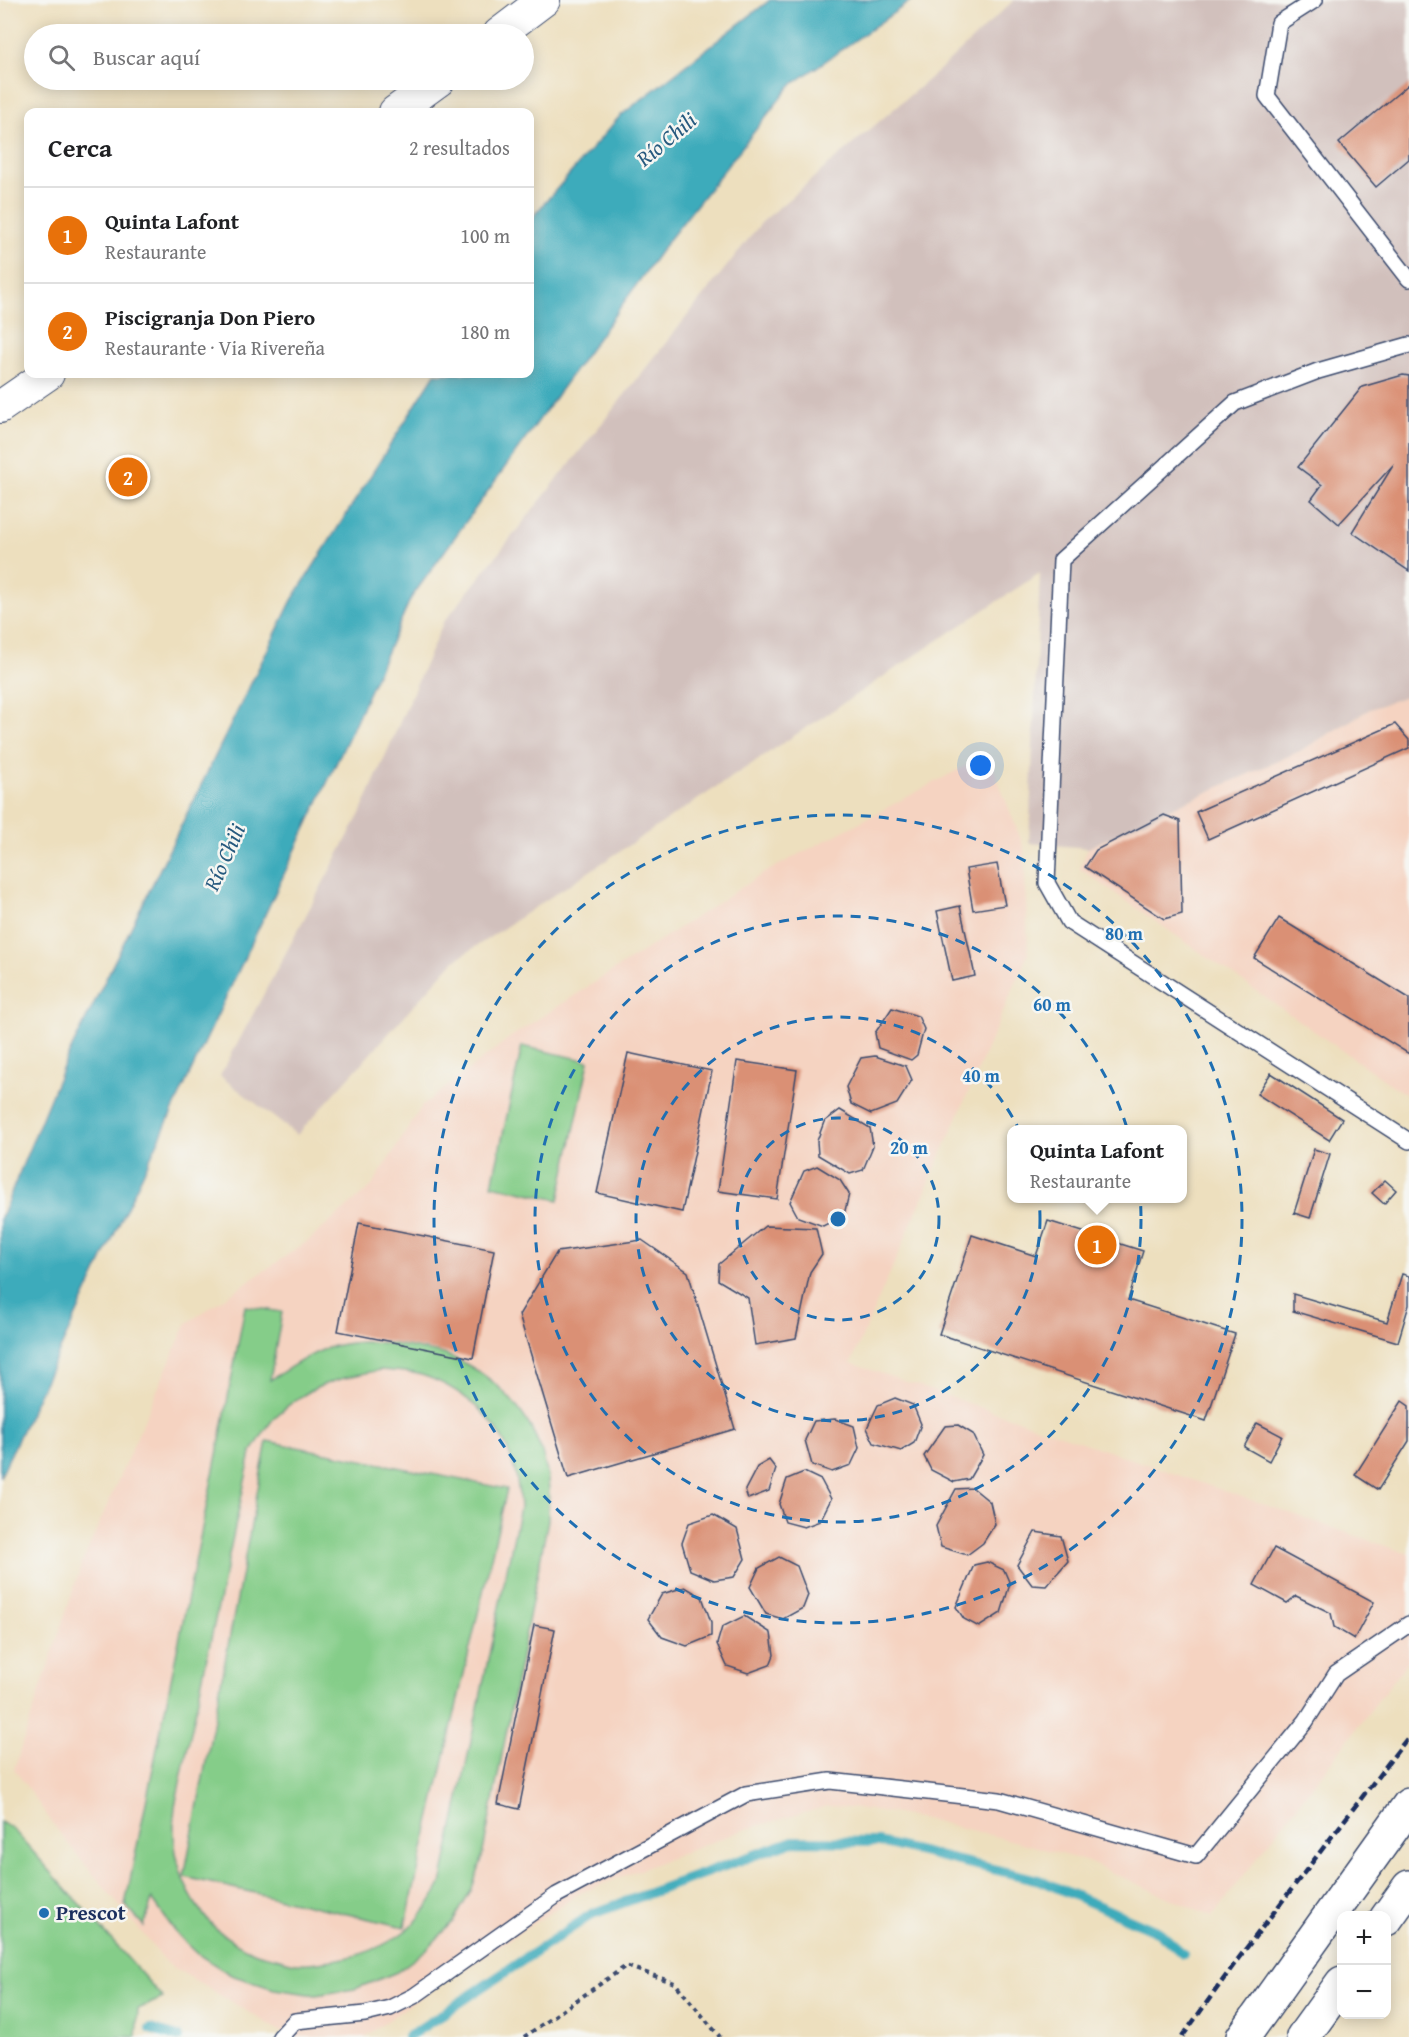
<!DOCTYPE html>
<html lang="es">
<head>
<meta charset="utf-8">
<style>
  body { margin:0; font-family:"Gentium Book Plus",serif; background:#f2f2f2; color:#202124 }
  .controls { position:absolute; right:18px; bottom:18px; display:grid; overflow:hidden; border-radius:12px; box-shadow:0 3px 15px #0003 }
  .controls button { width:54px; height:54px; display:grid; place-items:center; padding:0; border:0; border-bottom:2px solid #e0e0e0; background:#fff; color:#202124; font:30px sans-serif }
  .you { position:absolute; left:981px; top:766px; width:21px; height:21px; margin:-15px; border:4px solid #fff; border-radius:50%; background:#1a73e8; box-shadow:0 0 0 9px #1a73e833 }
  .badge { display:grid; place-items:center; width:39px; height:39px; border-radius:50%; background:#1f6fb2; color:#fff; font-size:20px; font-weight:700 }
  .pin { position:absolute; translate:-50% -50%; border:3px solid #fff; box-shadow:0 2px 6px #0006 }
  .popup { position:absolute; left:1007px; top:1125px; width:180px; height:78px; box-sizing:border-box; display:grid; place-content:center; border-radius:12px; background:#fff; filter:drop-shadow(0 2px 4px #0005); font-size:20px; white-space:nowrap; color:#757577 }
  .popup b { font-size:22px; color:#202124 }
  .popup::after { content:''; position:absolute; left:50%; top:100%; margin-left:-12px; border:12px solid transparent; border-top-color:#fff }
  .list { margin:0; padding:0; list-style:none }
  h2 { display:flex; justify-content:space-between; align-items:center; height:78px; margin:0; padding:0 24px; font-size:26px }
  h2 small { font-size:20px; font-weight:400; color:#757577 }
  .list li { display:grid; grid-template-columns:39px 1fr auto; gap:18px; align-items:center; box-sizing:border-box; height:96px; padding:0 24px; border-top:2px solid #e0e0e0 }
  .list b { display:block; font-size:22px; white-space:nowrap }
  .list p { margin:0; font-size:20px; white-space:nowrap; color:#757577 }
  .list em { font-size:20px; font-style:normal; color:#757577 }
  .icon { flex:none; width:33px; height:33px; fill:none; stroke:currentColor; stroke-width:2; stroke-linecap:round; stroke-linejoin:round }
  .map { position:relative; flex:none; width:1409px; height:2037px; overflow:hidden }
  .search { position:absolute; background:#fff; box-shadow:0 3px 15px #0003; left:24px; top:24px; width:510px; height:66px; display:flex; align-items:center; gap:15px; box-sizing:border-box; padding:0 21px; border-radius:33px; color:#757577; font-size:22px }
  .panel { position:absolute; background:#fff; box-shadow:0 3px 15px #0003; left:24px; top:108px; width:510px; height:270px; border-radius:12px }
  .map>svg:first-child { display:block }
</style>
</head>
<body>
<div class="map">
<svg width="1409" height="2037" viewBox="0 0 1409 2037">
  <rect width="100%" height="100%" fill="#f6f6f2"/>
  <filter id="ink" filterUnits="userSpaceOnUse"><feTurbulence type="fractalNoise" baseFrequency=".0167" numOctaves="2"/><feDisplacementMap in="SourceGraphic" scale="12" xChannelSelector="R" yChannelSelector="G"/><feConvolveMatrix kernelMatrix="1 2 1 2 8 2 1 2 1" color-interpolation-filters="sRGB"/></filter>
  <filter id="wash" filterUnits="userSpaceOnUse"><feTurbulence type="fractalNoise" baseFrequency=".008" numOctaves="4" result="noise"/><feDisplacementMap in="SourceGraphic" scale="24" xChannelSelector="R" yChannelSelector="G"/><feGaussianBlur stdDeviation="1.35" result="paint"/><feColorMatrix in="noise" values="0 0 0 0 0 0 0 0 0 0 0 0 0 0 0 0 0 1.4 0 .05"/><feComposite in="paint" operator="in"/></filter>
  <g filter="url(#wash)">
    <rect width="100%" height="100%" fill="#eddfbe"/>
    <g fill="#f5d3c1">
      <path d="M1409,695V1097L1080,869L1088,848L1165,811L1300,751L1370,709Z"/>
      <path d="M988,754L1024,848L1028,954L851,1363L1409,1554V1660L1212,1917L1088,1862L1037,1847L935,1821L881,1811L828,1806L743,1830L580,1893L405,2008L365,2037H290L168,1964L64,1839L14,1769L82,1563L186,1324L308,1241L372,1186L422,1106L512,1036L764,873Z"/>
    </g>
    <path fill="#d1c0bc" d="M1014,0H1409V695L1370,709L1300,751L1165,811L1088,848L1029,843L1040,573L454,961L297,1135L220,1076L360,814L443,623L762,222L944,66Z"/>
    <g fill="#85cd89" stroke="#507e74" stroke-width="1.5" fill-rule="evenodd">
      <path d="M522,1046L589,1061L559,1200L492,1185Z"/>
      <path d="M245,1306L282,1312L270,1380C291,1367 310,1353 334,1346C364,1339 390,1342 420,1349C428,1351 438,1352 446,1355C502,1376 545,1428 549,1489C549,1499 548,1510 548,1520L481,1862L471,1891L453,1922L426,1950L397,1972L355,1989L316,1995L274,1989L231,1975L199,1955L177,1934L152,1899L144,1926L125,1905L220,1440ZM381,1370C393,1371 407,1371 418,1374C460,1386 499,1419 512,1461C517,1476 519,1491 520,1507L441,1884C433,1899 423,1916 409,1928C385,1948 356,1958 325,1961C317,1962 307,1964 298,1963C291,1963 283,1960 276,1958C269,1956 260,1955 254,1952C194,1928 168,1867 175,1806L251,1453C259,1441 266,1427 275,1417C308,1385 338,1378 381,1370Z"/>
      <path d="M267,1441L507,1489L405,1927L184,1877Z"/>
      <path d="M0,1822L12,1828L163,1998L138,2009L136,2037H0Z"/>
    </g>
    <path fill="#3cabbb" stroke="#2c6d8c" stroke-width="1.5" d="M770,0H912L790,86L665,245L411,598L351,732L0,1477V1220L65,1062L292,600L435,374H530V224L536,213L620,116Z"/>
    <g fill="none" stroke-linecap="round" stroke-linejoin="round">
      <g stroke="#3cabbb" stroke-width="10">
        <path d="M150,2029L178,2037"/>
        <path d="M408,2037L592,1914L793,1841L879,1842L1039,1880L1159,1932L1183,1954"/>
      </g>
    </g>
    <g id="blocks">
      <g fill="#da9074">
        <path d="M1409,84V159L1376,187L1339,143Z"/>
        <path d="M1403,375L1409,376V571L1352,532L1394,464L1339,524L1311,500L1322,485L1298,467L1362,387Z"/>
        <path d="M1395,724L1409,740V748L1208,839L1196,812Z"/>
        <path d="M1164,815L1180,821L1182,914L1164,919L1085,867L1096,850Z"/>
        <path d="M997,864L1005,905L973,910L966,869Z"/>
        <path d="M960,906L975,976L952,981L937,911Z"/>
        <path d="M1279,918L1409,998V1054L1254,958Z"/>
        <path d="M892,1008L918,1016L924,1029L917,1055L911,1060L878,1048L875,1033Z"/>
        <path d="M628,1053L712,1071L682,1212L597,1193Z"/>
        <path d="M875,1056L906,1066L912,1080L897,1104L871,1114L851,1104L846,1087L861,1058Z"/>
        <path d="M737,1061L797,1070L777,1199L718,1191Z"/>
        <path d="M1271,1073L1342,1119L1329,1140L1257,1094Z"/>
        <path d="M840,1110L870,1128L873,1146L863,1170L850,1174L818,1155L817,1141L824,1122Z"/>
        <path d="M1314,1149L1330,1154L1310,1218L1294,1213Z"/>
        <path d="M817,1166L840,1180L849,1194L844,1215L823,1226L798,1217L790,1202L804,1171Z"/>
        <path d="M1385,1180L1396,1190L1384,1204L1372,1193Z"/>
        <path d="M1048,1221L1143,1251L1128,1300L1235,1334L1206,1421L939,1334L972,1235L1036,1256Z"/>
        <path d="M359,1223L494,1250L473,1358L338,1331Z"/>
        <path d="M765,1226L816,1228L822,1254L810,1272L796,1338L755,1345L748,1298L718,1280L719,1264Z"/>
        <path d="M642,1240L688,1272L735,1429L568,1478L519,1315L557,1252Z"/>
        <path d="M1402,1274L1409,1276V1305L1398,1342L1293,1311V1294L1387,1322Z"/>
        <path d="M895,1398L913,1405L921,1424L914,1443L901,1451L874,1443L867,1428L878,1405Z"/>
        <path d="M1402,1401L1409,1406V1441L1378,1490L1355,1475Z"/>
        <path d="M835,1419L854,1426L859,1448L851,1465L832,1472L812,1465L805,1440L814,1421Z"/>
        <path d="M1257,1423L1282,1436L1269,1461L1244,1447Z"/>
        <path d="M958,1425L973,1434L983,1455L969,1479L954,1482L931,1470L924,1456L945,1426Z"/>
        <path d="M769,1460L776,1469L769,1491L748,1499L745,1490L757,1467Z"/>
        <path d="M804,1472L821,1480L831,1499L820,1521L804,1527L785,1522L779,1504L787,1479Z"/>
        <path d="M973,1488L990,1502L995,1524L983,1543L967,1555L941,1547L936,1526L956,1489Z"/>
        <path d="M713,1515L737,1529L745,1559L734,1577L714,1580L690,1570L682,1543L689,1523Z"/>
        <path d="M1035,1532L1061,1536L1068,1561L1046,1586L1032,1585L1017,1565Z"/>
        <path d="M1274,1548L1374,1602L1354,1639L1334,1627L1331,1613L1296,1596L1287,1603L1254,1585Z"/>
        <path d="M779,1557L797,1566L808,1595L803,1608L783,1619L766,1614L750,1587L759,1568Z"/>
        <path d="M987,1562L1004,1570L1010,1584L1001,1613L979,1627L964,1619L956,1607L974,1565Z"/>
        <path d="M685,1587L702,1597L711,1622V1636L687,1646L662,1637L648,1619L662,1594Z"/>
        <path d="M744,1616L771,1633L774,1655L770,1665L748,1673L727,1666L717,1644L722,1627Z"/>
        <path d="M534,1625L555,1629L519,1809L498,1804Z"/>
      </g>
    </g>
  </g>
  <g filter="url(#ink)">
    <use href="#blocks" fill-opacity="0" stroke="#3a496c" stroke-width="1.5"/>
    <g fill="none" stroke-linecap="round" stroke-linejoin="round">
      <g stroke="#3a496c" stroke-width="18">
        <g id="service">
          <path d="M1315,0L1279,23L1267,96L1409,279"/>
          <path d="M1409,345L1318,371L1235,403L1061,560L1047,883L1069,922L1409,1141"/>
          <path d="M280,2037L295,2021L365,2014L390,2008L414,1996L557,1895L746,1794L830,1781L999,1800L1196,1856L1306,1721L1336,1674L1409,1624"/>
        </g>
      </g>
      <g stroke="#3a496c" stroke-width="34">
        <g id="minor">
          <path d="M499,34L544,0"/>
          <path d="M395,112L439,80"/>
          <path d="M0,407L48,374"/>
        </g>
      </g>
      <g stroke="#3a496c" stroke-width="36">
        <g id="primary">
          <path d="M1386,1919L1409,1887"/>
          <path d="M1243,2037L1409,1805"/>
          <path d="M1303,2037L1342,1983"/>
        </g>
      </g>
      <path stroke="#3a496c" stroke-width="4" stroke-dasharray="4.5 4.5" stroke-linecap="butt" d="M524,2037L626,1966L675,1983L720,2037"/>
      <use href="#service" stroke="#fff" stroke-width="15"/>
      <use href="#minor" stroke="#fff" stroke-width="32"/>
      <use href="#primary" stroke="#fff" stroke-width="33"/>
      <path stroke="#1b2f5e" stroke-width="4.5" stroke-dasharray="9 4.5" stroke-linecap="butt" d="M1182,2037L1238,1959L1409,1736"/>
    </g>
  </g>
  <g fill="none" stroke="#1f6fb2" stroke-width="3" stroke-dasharray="10 8">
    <circle cx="838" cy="1219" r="101"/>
    <circle cx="838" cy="1219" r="202"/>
    <circle cx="838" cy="1219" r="303"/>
    <circle cx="838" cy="1219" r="404"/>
  </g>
  <circle fill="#1f6fb2" stroke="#f6f6f2" stroke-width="2" cx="44" cy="1913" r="6"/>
  <g text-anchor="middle" stroke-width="5" stroke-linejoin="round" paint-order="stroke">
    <g font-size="21" font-weight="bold" fill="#1b2f5e" stroke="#f6f6f2" text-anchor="start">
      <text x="56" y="1920">Prescot</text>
    </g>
    <g font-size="22" font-style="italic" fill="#275a7f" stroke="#f6f6f2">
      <text transform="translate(666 139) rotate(-40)" y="8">Río Chili</text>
      <text transform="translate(224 857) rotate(-66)" y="8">Río Chili</text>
    </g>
  </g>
  <circle cx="838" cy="1219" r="9" fill="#1f6fb2" stroke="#f6f6f2" stroke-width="3"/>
  <g font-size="18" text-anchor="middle" font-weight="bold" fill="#1f6fb2" stroke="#f6f6f2" stroke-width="5" stroke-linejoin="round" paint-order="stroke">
    <text x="1124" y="940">80 m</text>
    <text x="1052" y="1011">60 m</text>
    <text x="981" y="1082">40 m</text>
    <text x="909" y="1154">20 m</text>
  </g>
</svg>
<div class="controls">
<button>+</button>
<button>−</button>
</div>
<div class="you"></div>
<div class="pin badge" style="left:1097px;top:1245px;background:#e8710a">1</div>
<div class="popup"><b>Quinta Lafont</b>Restaurante</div>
<div class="pin badge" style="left:128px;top:477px;background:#e8710a">2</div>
<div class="search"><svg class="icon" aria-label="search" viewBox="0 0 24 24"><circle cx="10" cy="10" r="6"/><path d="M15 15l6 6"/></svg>Buscar aquí</div>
<section class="panel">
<h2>Cerca<small>2 resultados</small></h2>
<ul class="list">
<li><span class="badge" style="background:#e8710a">1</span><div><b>Quinta Lafont</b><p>Restaurante</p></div><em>100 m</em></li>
<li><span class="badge" style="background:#e8710a">2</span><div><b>Piscigranja Don Piero</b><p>Restaurante · Via Rivereña</p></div><em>180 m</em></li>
</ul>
</section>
</div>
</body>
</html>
